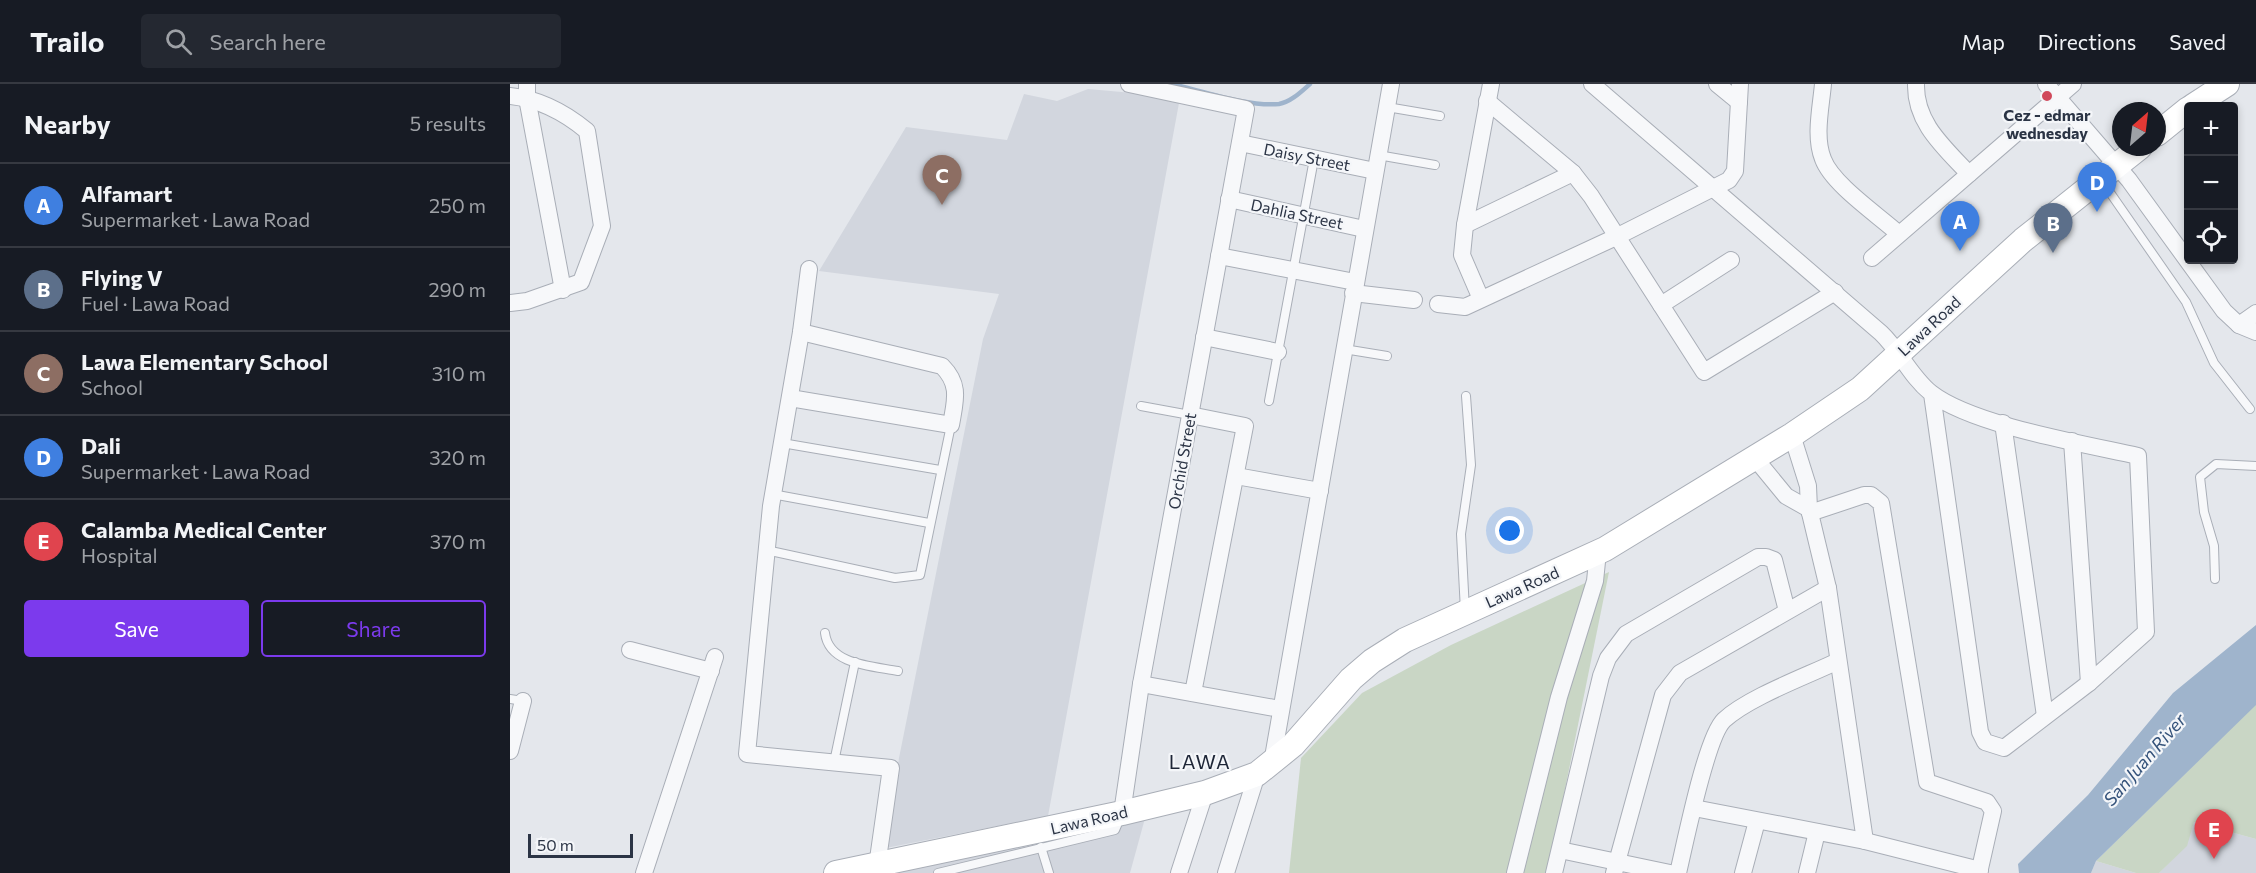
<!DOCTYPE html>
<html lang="en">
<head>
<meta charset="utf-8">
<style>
  body { margin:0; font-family:Commissioner,sans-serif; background:#242831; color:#f1f3f6 }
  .controls { position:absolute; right:18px; top:18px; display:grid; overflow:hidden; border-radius:6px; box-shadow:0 3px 9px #0003 }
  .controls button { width:54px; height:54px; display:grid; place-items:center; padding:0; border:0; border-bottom:2px solid #363941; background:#171b24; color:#f1f3f6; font:30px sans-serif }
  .compass { position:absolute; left:1602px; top:18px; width:54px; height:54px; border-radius:50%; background:#171b24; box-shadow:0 3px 9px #0003; rotate:28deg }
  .scale { position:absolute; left:18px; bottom:15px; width:105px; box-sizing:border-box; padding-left:6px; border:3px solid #2b3445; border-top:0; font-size:16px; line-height:21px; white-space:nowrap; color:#2b3445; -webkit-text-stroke:4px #f4f6f9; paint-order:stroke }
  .you { position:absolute; left:1000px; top:447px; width:21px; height:21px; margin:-15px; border:4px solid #fff; border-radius:50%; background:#1a73e8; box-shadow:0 0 0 9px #1a73e833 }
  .badge { display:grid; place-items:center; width:39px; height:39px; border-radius:50%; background:#7c3aed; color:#fff; font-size:20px; font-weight:700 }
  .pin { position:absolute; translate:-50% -50px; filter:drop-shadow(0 2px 3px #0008) }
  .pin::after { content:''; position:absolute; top:32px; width:21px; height:18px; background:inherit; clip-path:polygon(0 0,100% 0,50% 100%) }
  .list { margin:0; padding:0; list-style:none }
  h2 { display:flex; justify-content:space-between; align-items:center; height:78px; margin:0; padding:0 24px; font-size:26px }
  h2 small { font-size:20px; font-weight:400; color:#9ea1a6 }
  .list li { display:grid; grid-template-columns:39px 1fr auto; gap:18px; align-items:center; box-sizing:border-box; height:84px; padding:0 24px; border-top:2px solid #363941 }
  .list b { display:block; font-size:22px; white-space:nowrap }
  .list p { margin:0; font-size:20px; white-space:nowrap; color:#9ea1a6 }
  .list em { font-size:20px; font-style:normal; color:#9ea1a6 }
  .actions { display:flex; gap:12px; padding:18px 24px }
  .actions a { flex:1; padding:14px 0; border:2px solid #7c3aed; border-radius:6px; text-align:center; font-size:21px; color:#7c3aed }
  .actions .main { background:#7c3aed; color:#fff }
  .icon { flex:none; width:33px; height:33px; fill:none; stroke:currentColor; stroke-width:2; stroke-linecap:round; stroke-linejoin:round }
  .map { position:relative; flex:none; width:1746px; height:789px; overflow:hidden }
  header { display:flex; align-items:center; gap:36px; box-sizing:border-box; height:84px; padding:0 30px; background:#171b24; border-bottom:2px solid #363941 }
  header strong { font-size:28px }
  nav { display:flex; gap:33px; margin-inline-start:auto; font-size:21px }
  .search { width:420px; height:54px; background:#242831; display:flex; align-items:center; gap:15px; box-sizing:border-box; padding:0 21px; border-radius:6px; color:#9ea1a6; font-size:22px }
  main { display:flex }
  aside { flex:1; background:#171b24 }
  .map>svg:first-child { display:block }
</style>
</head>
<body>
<header>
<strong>Trailo</strong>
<div class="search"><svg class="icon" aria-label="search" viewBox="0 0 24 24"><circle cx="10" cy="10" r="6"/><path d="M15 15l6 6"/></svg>Search here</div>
<nav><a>Map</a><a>Directions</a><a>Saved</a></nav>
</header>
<main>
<aside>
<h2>Nearby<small>5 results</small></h2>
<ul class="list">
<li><span class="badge" style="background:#3f7fe0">A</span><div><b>Alfamart</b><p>Supermarket · Lawa Road</p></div><em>250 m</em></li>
<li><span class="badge" style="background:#5c6f8a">B</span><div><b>Flying V</b><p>Fuel · Lawa Road</p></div><em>290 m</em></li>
<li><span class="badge" style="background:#8d6e63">C</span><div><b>Lawa Elementary School</b><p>School</p></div><em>310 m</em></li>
<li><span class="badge" style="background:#3f7fe0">D</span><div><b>Dali</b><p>Supermarket · Lawa Road</p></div><em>320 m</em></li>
<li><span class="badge" style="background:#e0444e">E</span><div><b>Calamba Medical Center</b><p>Hospital</p></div><em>370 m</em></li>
</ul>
<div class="actions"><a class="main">Save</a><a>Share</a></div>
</aside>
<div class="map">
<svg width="1746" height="789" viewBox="0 0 1746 789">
  <rect width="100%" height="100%" fill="#e4e7ec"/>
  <g fill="#d2d6de">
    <path d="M578,5L623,9L669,19L538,732L376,764L389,674L473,255L489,210L309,187L396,43L497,56L514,10L547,17Z"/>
    <path d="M637,727L620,789H370Z"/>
    <path d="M1684,738L1746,755V789H1649L1676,762Z"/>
    <path d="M1586,777L1626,789H1581Z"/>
  </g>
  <g fill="#c9d6c5">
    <path d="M1099,488L1038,789H779L791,674L852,609L941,561Z"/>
    <path d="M1746,620V755L1684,738L1677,762L1649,789H1626L1586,777Z"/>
  </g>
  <path fill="#9fb4cc" d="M1746,541V621L1586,777L1581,789H1509L1508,780L1578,711L1663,609Z"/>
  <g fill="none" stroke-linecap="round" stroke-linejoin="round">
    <path stroke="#9fb4cc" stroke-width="4.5" d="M662,0C692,7 738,23 769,20C781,18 792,7 800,0"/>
    <g stroke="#a9aeb7" stroke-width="10">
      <g id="service">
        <path d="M877,23L930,32"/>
        <path d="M868,71L925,81"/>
        <path d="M1592,97L1676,218L1704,279L1740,325"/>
        <path d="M834,265L877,272"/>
        <path d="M759,317L804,75"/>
        <path d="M631,322L680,331"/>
        <path d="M272,359L430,386"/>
        <path d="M262,410L419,439"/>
        <path d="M256,466L385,494L410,491L441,341"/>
        <path d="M1705,495L1704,462L1694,428L1690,393L1706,380L1746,382"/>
        <path d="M955,527L951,450L961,381L956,312"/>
        <path d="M315,549C319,581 362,582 388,587"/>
        <path d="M0,615L13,617"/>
        <path d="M324,678L345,578"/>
        <path d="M531,763L539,789"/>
        <path d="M428,789L605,746L611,732"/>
      </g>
    </g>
    <g stroke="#a9aeb7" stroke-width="18">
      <g id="minor">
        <path d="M17,0V14L53,206"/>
        <path d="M1082,0L1371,249C1390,267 1400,292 1421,309C1462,341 1574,360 1628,372L1636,548L1579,599L1494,664L1475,658L1470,648L1422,310"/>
        <path d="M1207,0L1229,18"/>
        <path d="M1313,0C1311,23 1304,53 1313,75C1322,100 1368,131 1389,150"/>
        <path d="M1406,0C1405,39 1434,63 1459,90"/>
        <path d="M1536,0L1619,96L1714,227L1729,241L1746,248"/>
        <path d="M0,12C30,15 54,28 77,47L92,142L71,198L17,217L0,219"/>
        <path d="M977,17L1063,89L1081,112L1194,288L1325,208"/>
        <path d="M730,59L865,87"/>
        <path d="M719,115L854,145"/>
        <path d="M955,141L1063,89"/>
        <path d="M709,172L845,198"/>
        <path d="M1362,174L1563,0"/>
        <path d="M299,185L291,248L261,422L237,670L381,684L367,782"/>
        <path d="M843,209L904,216"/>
        <path d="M971,215L952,171L955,141L981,0"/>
        <path d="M928,220L955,223L1106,153L1219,96L1225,87L1230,0"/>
        <path d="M1151,221L1221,176"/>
        <path d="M1729,241L1746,229"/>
        <path d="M694,253L768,268"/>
        <path d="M280,314L441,341C445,317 451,301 432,282L291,248"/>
        <path d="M680,331L735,342L683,609"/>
        <path d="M1493,339L1535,632"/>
        <path d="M1282,351L1298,402L1299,425L1318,504L1355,757"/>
        <path d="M1562,357L1579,599"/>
        <path d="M1244,373L1276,412L1299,425"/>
        <path d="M726,392L810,407"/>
        <path d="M1300,429L1354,411H1361L1371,419L1417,698L1477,718L1483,727L1469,789"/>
        <path d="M120,566L201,587"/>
        <path d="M631,600L770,625"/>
        <path d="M0,667L13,617"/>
        <path d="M762,679L881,0"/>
        <path d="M1184,724L1355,757L1470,786"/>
        <path d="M612,729L631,600L736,25L619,0"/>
        <path d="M1050,766L1160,789"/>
        <path d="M134,789L205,573"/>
        <path d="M669,789L695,709"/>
        <path d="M716,789L747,690"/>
        <path d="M1005,789L1049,613L1085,497L1088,468"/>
        <path d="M1044,789L1091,592L1098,574L1116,550L1248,473H1256L1264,476L1277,527"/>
        <path d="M1104,789L1153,611L1170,589L1318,504"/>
        <path d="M1168,789C1175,760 1196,653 1214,636C1239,613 1297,592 1328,577"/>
        <path d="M1233,789L1247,737"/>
        <path d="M1297,789L1307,748"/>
      </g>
    </g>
    <g stroke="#a9aeb7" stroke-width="26">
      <g id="secondary">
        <path d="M1683,22L1717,0"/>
        <path d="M1647,50L1678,25"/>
        <path d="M326,789L612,729L695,709L747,690L783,661L841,595L862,577L895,556L1095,465L1282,351L1350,305L1513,156L1630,63"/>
      </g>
    </g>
    <use href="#service" stroke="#f7f8fa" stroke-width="8"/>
    <use href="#minor" stroke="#f7f8fa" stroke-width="16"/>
    <use href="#secondary" stroke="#fff" stroke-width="24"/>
  </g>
  <circle fill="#d1495b" stroke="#f4f6f9" stroke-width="2" cx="1537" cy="12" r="6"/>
  <g text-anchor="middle" stroke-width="4.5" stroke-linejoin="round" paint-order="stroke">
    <g font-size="16" font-weight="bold" fill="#2b3445" stroke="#f4f6f9">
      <text x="1537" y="37">Cez - edmar<tspan x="1537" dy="18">wednesday</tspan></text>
    </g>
    <g font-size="16" fill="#2b3445" stroke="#f4f6f9">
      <text transform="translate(797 73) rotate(11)" y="6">Daisy Street</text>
      <text transform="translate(787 130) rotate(12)" y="6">Dahlia Street</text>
      <text transform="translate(1419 242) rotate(-43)" y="6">Lawa Road</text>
      <text transform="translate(672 377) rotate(-80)" y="6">Orchid Street</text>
      <text transform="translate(1012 503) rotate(-24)" y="6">Lawa Road</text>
      <text transform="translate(579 736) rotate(-13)" y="6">Lawa Road</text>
    </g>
    <g font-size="18" font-style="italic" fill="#34527a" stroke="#f4f6f9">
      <text transform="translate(1635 676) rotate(-49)" y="6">San Juan River</text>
    </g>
    <g font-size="20" letter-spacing="1.5" fill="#1d2536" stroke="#f4f6f9">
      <text x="690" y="685">LAWA</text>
    </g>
  </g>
</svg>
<div class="controls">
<button>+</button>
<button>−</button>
<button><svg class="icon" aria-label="locate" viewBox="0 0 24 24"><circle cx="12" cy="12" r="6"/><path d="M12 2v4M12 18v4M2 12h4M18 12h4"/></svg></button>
</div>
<svg class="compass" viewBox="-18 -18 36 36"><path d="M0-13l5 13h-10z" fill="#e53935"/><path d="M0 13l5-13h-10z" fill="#9ea1a6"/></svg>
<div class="scale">50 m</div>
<div class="you"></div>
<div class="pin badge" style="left:1450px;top:167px;background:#3f7fe0">A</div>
<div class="pin badge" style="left:1543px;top:169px;background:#5c6f8a">B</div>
<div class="pin badge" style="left:432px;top:121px;background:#8d6e63">C</div>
<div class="pin badge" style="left:1587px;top:128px;background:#3f7fe0">D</div>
<div class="pin badge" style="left:1704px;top:775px;background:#e0444e">E</div>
</div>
</main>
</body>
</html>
